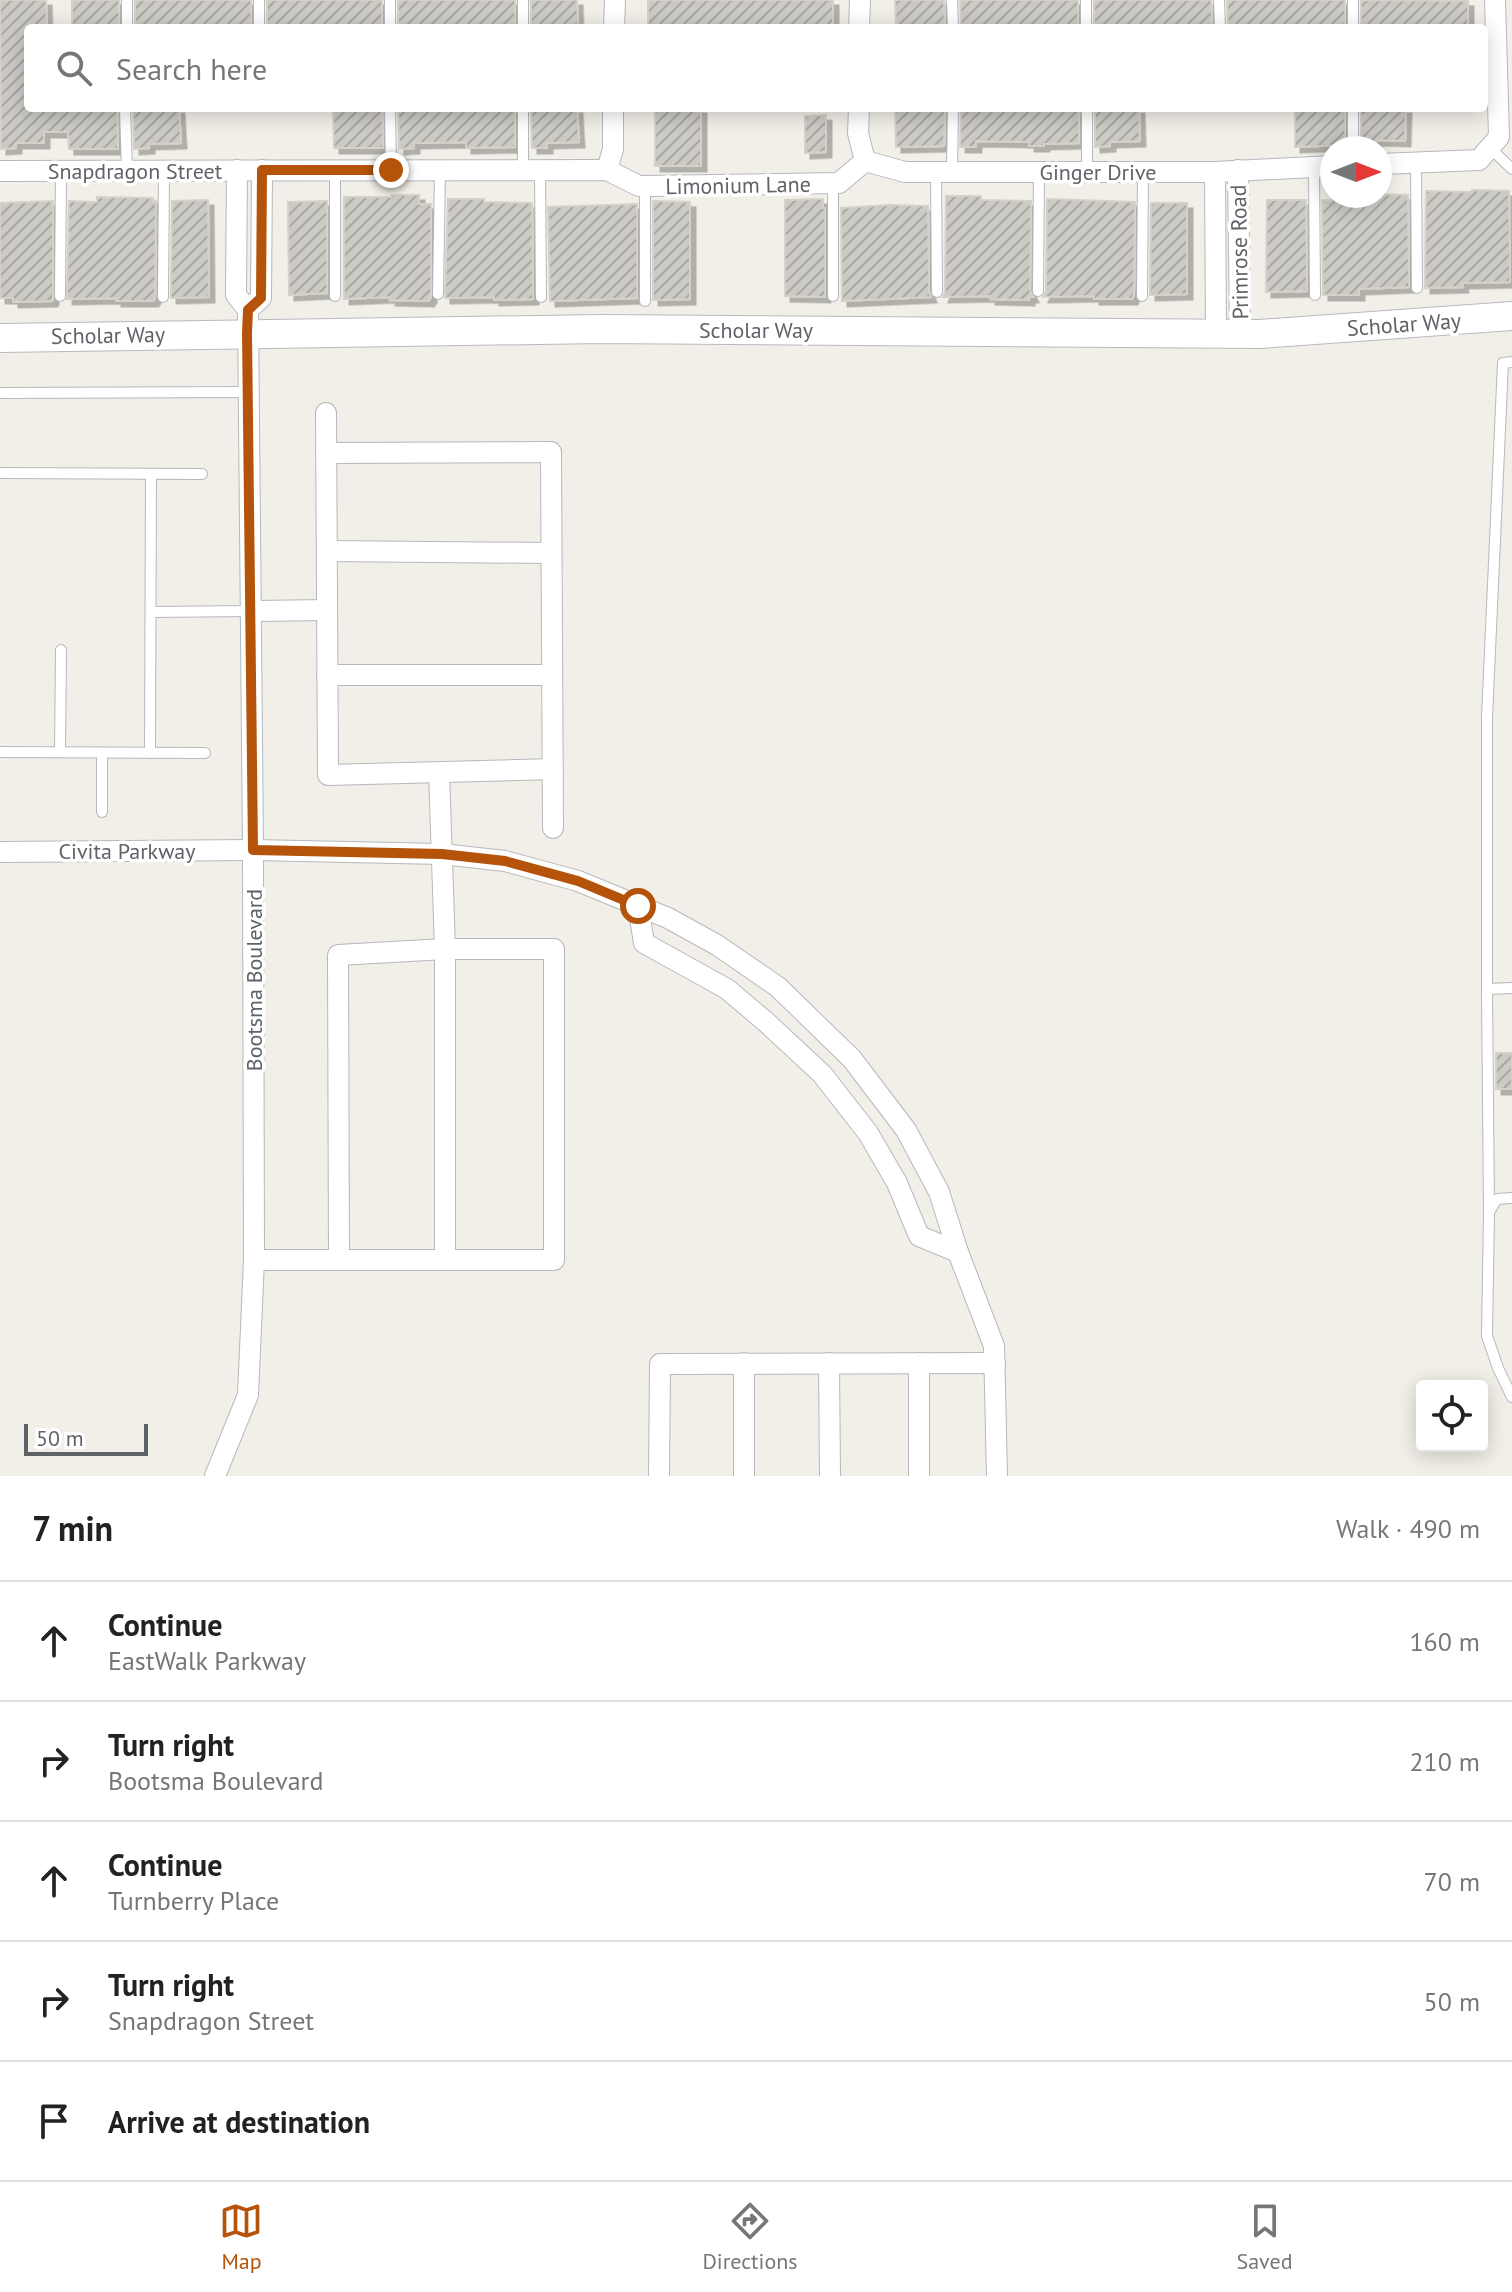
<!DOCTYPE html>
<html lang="en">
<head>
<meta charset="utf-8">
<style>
  body { margin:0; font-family:"PT Sans",sans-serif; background:#f2f2f2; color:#222 }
  .controls { position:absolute; right:24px; bottom:24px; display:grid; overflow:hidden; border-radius:8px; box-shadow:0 4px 20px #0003 }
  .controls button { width:72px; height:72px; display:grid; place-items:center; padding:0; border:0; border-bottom:2px solid #e0e0e0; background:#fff; color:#222; font:40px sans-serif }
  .compass { position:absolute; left:1320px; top:136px; width:72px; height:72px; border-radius:50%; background:#fff; box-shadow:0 4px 20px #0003; rotate:90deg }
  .scale { position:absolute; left:24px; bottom:20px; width:124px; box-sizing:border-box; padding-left:8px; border:4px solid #5f6368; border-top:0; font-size:22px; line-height:28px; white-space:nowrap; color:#5f6368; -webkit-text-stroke:6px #fff; paint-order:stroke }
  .stop { position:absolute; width:24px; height:24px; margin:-18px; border:6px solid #b45309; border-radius:50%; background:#fff }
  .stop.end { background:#b45309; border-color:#fff; box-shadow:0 2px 8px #0008 }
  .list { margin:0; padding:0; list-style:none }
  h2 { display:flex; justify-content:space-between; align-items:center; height:104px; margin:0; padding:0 32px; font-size:34px }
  h2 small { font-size:26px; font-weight:400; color:#767676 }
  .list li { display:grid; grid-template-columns:52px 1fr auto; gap:24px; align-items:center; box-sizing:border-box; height:120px; padding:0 32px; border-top:2px solid #e0e0e0 }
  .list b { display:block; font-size:30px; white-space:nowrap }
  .list p { margin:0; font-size:26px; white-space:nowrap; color:#767676 }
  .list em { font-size:26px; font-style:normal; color:#767676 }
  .icon { flex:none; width:44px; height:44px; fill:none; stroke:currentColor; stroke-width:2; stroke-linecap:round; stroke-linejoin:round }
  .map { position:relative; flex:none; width:1512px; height:1476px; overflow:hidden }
  .search { position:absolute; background:#fff; box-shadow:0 4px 20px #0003; left:24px; right:24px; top:24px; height:88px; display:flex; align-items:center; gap:20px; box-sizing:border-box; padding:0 28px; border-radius:8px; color:#767676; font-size:30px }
  .sheet { height:704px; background:#fff }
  nav { display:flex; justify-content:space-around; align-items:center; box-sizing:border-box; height:112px; border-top:2px solid #e0e0e0; background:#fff; font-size:22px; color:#767676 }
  nav a { display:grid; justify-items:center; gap:4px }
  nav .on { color:#b45309 }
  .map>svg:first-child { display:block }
</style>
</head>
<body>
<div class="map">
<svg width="1512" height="1476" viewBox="0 0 1512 1476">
  <defs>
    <pattern id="building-hatch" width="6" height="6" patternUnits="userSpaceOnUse" patternTransform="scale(2)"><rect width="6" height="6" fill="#cccac5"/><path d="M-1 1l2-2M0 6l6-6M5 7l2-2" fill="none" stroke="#a9a8a4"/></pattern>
    <filter id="shadow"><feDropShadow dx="5.5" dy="5.5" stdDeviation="0" flood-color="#0004"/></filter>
  </defs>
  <rect width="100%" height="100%" fill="#f1efe8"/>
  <g fill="url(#building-hatch)" stroke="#d6d1c6" stroke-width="2" filter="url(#shadow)">
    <path d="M0,0H46L47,28H28V108H117L118,149H69L68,132H44V143H16V148L1,149Z"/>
    <rect x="72" y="0" width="47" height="28"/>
    <rect x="135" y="0" width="116" height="28"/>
    <rect x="267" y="0" width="115" height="28"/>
    <rect x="398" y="0" width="117" height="28"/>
    <path d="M531,0H577L578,28H531Z"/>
    <rect x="648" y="0" width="185" height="28"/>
    <path d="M895,0H944L945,28H896Z"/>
    <path d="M960,0H1078V28H961Z"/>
    <path d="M1094,0H1211L1212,28H1094Z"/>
    <path d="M1227,0H1345V28H1228Z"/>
    <path d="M1361,0L1468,1V28H1361Z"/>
    <path d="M133,108H179L181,143L149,144V148L134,149Z"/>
    <path d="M333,108H382L383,148H334Z"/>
    <path d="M398,108H515V147L466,148V142L414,143V148L399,149Z"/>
    <path d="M531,108H577L579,142L547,143V148H532Z"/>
    <rect x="655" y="108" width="46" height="58"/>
    <path d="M895,108H945L944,146L896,147Z"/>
    <path d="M961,108H1079V143L1044,144V146H1029V142L976,141V147H960Z"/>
    <path d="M1095,108H1139L1140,141L1110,142V146L1095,147Z"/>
    <path d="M1295,108H1345V145L1295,147Z"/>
    <path d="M1361,108H1406L1405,141L1376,140V146L1361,145Z"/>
    <path d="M826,115V152L805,153V116Z"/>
    <path d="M1472,190L1509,191L1510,282L1462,283L1463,287L1425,288L1426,191L1472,192Z"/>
    <path d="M1380,194L1408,195L1409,287L1359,289V295H1323L1322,200L1369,201V196H1380Z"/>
    <path d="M391,195H419V204H431V298L429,299V301L390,300L391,297L344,299V197H391Z"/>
    <path d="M946,196H981V200L1031,201L1030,291L1033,297H1029V300L990,299V296L943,297L945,292Z"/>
    <path d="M97,197L153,198V202L156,201L155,298L153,301H116V298L67,299L69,201L97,202Z"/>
    <path d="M448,199H484V202L532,203L533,299L494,300V297L445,298Z"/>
    <path d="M823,199V208H825V297L785,296V200Z"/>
    <path d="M1047,199L1135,202L1134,295L1132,299H1094V296L1043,297L1046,291Z"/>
    <path d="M208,200L209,297L171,298L172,201Z"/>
    <path d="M1267,200H1306L1307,291L1266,292Z"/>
    <path d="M53,201V299L52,301L13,302V298H0V203Z"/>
    <path d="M327,201V293L289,295L288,202Z"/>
    <path d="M653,201L690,202V299L653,300Z"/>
    <path d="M1151,203H1187V294L1150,295Z"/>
    <path d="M637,204V298L550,301L548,207Z"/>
    <path d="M889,205L928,206L929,292L931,297L842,301L841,208Z"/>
    <rect x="1496" y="1053" width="16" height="36"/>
  </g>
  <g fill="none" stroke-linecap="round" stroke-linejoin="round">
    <g stroke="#b5b8bc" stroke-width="12">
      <g id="lane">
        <path d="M390,0V28"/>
        <path d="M952,0L953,28"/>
        <path d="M1086,0V28"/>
        <path d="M1219,0L1220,28"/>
        <path d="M127,28V0"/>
        <path d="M259,28V0"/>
        <path d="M523,28V0"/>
        <path d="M1353,28V0"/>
        <path d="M125,108L127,170"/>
        <path d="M390,108L391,170"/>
        <path d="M1353,108V148"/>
        <path d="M1490,148L1512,169"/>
        <path d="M1416,163L1417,288"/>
        <path d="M1314,167L1315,295"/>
        <path d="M523,170V108"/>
        <path d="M540,170L541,297"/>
        <path d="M936,172L937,292"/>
        <path d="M952,172L953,108"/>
        <path d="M1087,172V108"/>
        <path d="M833,183V296"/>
        <path d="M645,186V301"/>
        <path d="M1038,291L1039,172"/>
        <path d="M438,294L440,170"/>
        <path d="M60,296L61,171"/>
        <path d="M335,296V170"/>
        <path d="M1142,296L1143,172"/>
        <path d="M163,297L164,171"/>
        <path d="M0,393L248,392"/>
        <path d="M0,473L202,474"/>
        <path d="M151,612L251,611"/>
        <path d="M0,752L205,753"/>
        <path d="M60,752L61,650"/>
        <path d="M102,753V812"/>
        <path d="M150,753L151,474"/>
        <path d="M1487,989V717L1503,363L1512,362"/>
        <path d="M1512,1198L1497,1199L1489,1212L1487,1336L1498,1368L1512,1397"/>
        <path d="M1489,1212L1487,989L1512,988"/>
      </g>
    </g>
    <g stroke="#b5b8bc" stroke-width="22">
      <g id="street">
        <path d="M614,28L615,0"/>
        <path d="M859,28L860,0"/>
        <path d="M859,108L858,133L865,161"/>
        <path d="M865,161L905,172H1215L1332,166"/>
        <path d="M1380,164L1479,160L1499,137L1495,0"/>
        <path d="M607,170L613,149V108"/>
        <path d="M1238,170L1240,333"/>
        <path d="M0,171L607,170L639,186H645L839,183L865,161"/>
        <path d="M1215,172L1216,334"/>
        <path d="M248,310L261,298L262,170"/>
        <path d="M326,413L328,775L553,769"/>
        <path d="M326,453L551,452L553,828"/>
        <path d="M327,551L551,553"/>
        <path d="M251,611L327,610"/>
        <path d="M327,675H552"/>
        <path d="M439,772L445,949V1259"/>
        <path d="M0,852L253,850L442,854L505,861L578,881L668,918L717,945L778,987L852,1059L906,1130L939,1192L958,1252L994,1346L997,1476"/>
        <path d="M638,906L644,943L727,989L766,1022L822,1074L868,1133L897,1183L919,1236L958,1252"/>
        <path d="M254,1260H554V949H445L338,955L339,1259"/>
        <path d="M744,1363V1476"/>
        <path d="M829,1363L830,1476"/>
        <path d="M919,1363V1476"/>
        <path d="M215,1476L248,1395L254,1260L253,850L248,310L236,295L237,170"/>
        <path d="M659,1476L660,1364L995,1363"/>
      </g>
    </g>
    <g stroke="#b6babf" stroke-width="30">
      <path id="secondary" d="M0,338L600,329L1260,334L1512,316"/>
    </g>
    <use href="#lane" stroke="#fff" stroke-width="10"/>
    <use href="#street" stroke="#fff" stroke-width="20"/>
    <use href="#secondary" stroke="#fff" stroke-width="28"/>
  </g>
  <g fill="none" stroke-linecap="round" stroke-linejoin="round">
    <path stroke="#b45309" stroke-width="10" d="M391,170H262L261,298L248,310L247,333L253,850L442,854L505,861L578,881L638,906"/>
  </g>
  <g text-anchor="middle" stroke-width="7" stroke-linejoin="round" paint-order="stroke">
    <g font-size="22" fill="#5f6368" stroke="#fff">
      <text x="135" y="179">Snapdragon Street</text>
      <text x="1098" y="180">Ginger Drive</text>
      <text transform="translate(738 185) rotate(-1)" y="8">Limonium Lane</text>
      <text transform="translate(1239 252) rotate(-91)" y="8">Primrose Road</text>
      <text transform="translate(1404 324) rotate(-4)" y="8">Scholar Way</text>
      <text x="756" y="338">Scholar Way</text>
      <text transform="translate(108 335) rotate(-1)" y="8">Scholar Way</text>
      <text x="127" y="859">Civita Parkway</text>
      <text transform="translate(254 980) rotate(-90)" y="8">Bootsma Boulevard</text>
    </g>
  </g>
</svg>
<div class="controls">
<button><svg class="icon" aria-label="locate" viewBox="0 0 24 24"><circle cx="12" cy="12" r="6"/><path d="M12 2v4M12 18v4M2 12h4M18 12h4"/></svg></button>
</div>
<svg class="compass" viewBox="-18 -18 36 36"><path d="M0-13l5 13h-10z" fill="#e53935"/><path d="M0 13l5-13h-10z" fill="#767676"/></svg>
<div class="scale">50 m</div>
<div class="stop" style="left:638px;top:906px"></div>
<div class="stop end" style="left:391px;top:170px"></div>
<div class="search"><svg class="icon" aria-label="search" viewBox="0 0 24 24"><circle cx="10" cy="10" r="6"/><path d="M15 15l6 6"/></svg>Search here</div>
</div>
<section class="sheet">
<h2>7 min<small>Walk · 490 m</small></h2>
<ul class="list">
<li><svg class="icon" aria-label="ahead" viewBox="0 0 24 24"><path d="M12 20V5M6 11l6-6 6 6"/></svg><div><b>Continue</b><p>EastWalk Parkway</p></div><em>160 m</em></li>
<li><svg class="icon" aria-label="right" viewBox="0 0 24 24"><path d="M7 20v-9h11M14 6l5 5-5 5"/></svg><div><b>Turn right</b><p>Bootsma Boulevard</p></div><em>210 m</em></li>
<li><svg class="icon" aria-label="ahead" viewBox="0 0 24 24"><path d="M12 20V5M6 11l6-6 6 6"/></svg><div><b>Continue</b><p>Turnberry Place</p></div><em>70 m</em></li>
<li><svg class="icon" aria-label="right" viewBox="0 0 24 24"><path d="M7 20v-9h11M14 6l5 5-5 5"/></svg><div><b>Turn right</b><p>Snapdragon Street</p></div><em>50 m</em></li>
<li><svg class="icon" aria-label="arrive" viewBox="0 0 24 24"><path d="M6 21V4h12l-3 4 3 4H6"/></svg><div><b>Arrive at destination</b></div></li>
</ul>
</section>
<nav>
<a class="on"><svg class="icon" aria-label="map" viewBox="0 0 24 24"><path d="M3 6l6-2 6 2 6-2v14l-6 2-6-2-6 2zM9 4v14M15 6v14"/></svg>Map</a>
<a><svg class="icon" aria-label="directions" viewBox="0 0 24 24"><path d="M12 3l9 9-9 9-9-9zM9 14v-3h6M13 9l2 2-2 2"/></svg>Directions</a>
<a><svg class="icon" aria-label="saved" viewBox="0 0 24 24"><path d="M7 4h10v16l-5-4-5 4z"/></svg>Saved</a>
</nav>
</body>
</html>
